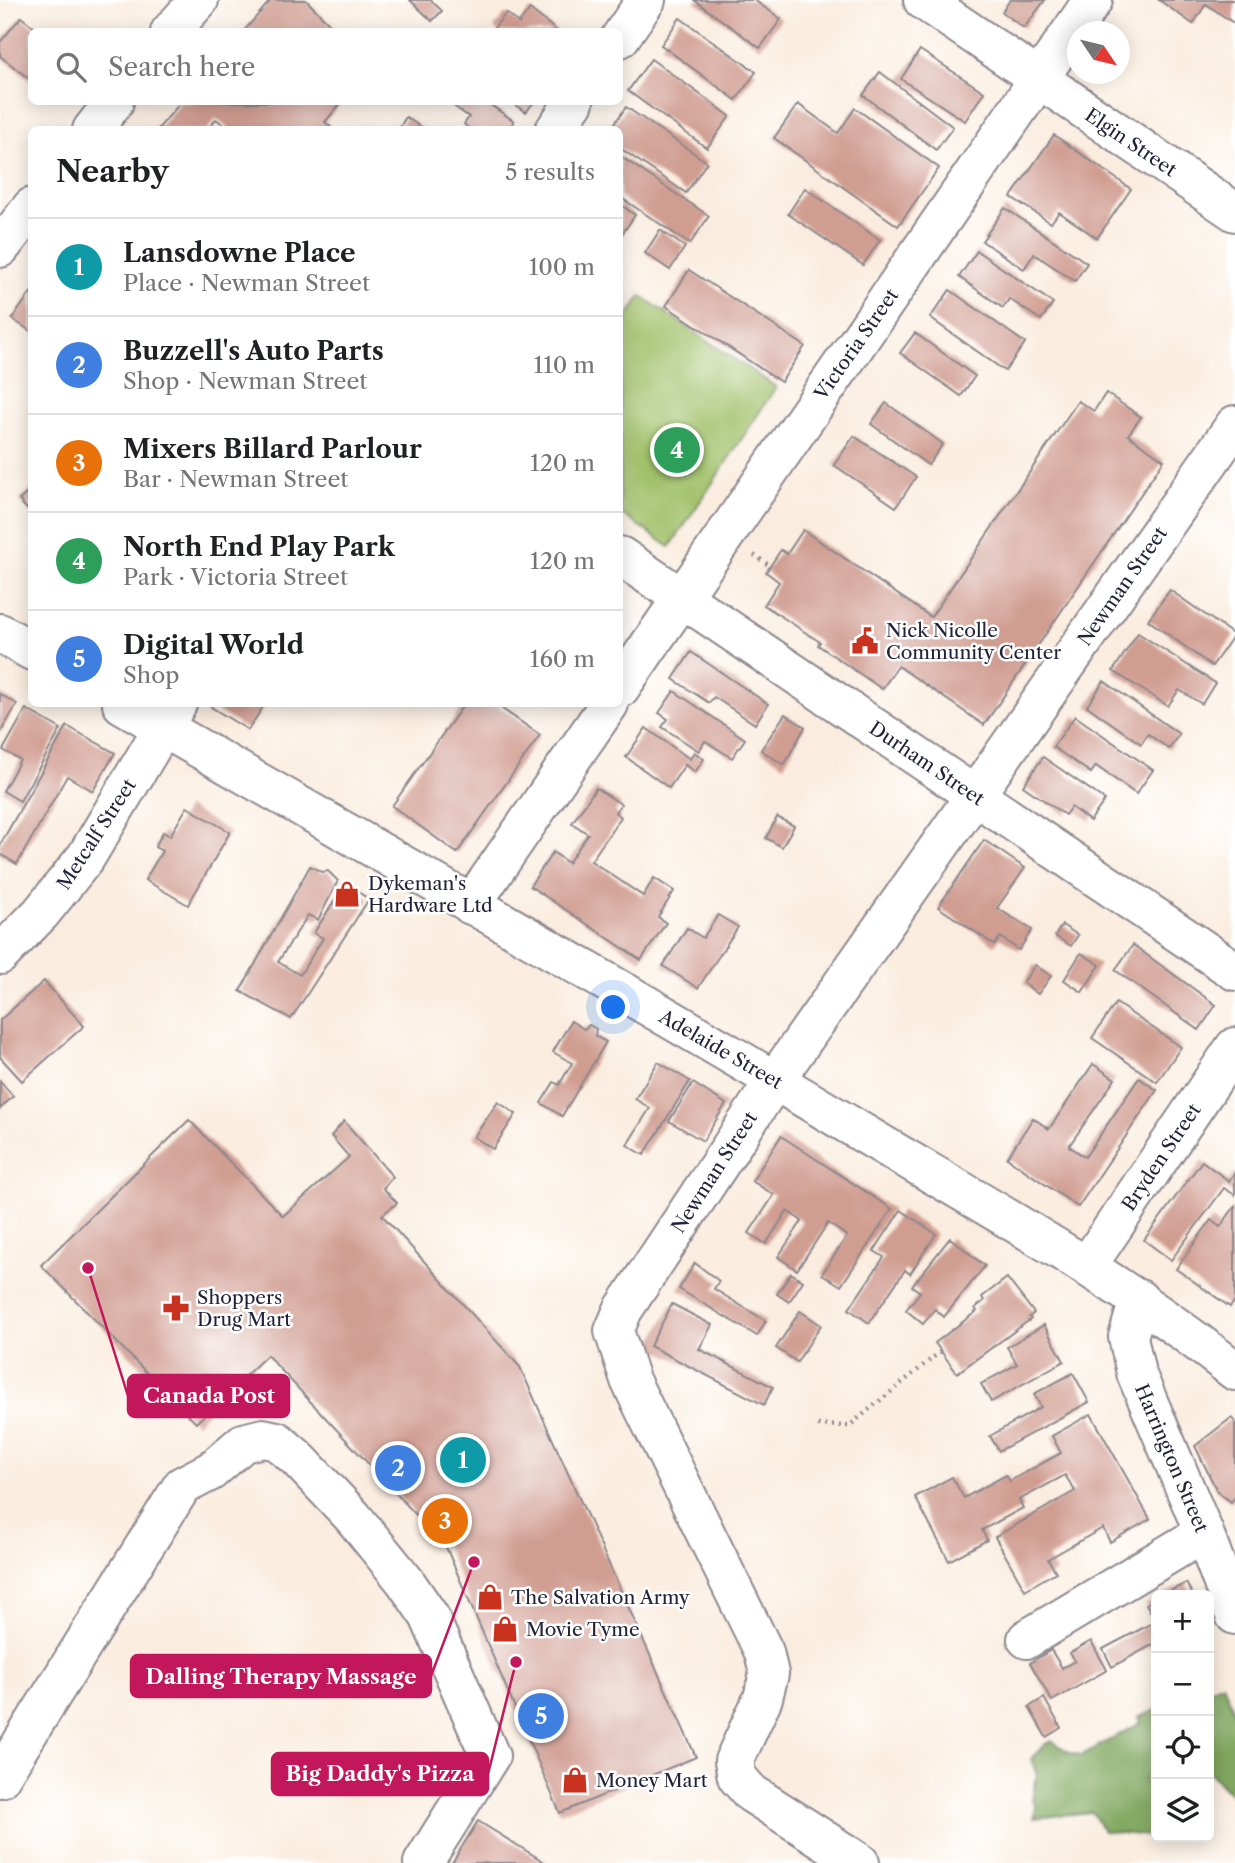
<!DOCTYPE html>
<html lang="en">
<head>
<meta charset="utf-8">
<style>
  body { margin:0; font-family:"Libre Caslon Text",serif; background:#f6f6f6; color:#202124 }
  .controls { position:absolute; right:21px; bottom:21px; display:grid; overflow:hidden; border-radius:10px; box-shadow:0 4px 18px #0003 }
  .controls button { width:63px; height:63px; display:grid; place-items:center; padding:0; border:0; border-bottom:2px solid #e0e0e0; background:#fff; color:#202124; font:35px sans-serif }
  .compass { position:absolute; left:1067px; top:21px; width:63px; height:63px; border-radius:50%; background:#fff; box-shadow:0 4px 18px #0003; rotate:125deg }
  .you { position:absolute; left:614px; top:1008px; width:24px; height:24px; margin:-18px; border:5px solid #fff; border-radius:50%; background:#1a73e8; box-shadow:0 0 0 10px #1a73e833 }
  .badge { display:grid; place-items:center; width:46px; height:46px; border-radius:50%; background:#db2777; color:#fff; font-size:23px; font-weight:700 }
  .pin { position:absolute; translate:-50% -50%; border:4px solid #fff; box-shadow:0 2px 7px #0006 }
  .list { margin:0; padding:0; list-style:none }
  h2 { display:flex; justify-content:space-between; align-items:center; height:91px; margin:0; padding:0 28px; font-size:30px }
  h2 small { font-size:23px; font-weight:400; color:#757577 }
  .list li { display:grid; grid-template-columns:46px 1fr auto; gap:21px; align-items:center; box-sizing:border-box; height:98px; padding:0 28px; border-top:2px solid #e0e0e0 }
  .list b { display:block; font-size:26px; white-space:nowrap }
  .list p { margin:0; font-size:23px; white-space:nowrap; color:#757577 }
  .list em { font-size:23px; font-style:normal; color:#757577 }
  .icon { flex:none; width:38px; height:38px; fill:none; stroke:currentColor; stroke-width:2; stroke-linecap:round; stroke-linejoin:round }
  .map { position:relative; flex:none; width:1235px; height:1863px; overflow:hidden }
  .search { position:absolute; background:#fff; box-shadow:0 4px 18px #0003; left:28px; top:28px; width:595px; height:77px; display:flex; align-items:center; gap:18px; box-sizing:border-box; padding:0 24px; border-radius:10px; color:#757577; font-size:26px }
  .panel { position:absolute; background:#fff; box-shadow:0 4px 18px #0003; left:28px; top:126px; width:595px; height:581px; border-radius:10px }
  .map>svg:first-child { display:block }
</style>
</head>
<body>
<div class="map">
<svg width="1235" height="1863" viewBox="0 0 1235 1863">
  <rect width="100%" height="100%" fill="#fff"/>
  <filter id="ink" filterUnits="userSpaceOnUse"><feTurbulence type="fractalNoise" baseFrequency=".0143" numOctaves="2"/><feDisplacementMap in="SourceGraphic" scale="14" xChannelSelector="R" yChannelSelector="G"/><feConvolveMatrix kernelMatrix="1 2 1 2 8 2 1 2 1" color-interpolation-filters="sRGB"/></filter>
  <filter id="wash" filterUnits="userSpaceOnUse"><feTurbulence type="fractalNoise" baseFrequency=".00686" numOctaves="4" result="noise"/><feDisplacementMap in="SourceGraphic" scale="28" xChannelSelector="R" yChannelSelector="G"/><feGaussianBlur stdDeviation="1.57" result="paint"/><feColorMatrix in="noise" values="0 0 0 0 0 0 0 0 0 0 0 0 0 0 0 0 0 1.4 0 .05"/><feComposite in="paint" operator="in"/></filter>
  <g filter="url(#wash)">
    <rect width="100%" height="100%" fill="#faeddf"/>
    <path fill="#a1c16a" stroke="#627252" stroke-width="2" d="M641,296L776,387L670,547L620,513V328Z"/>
    <g fill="#80a75e" stroke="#51644c" stroke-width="2">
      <path d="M1223,1683L1235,1714V1799L1209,1772V1689Z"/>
      <path d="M1156,1710V1771L1144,1779L1156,1796V1837H1166L1165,1838L1103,1831L1092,1812L1034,1818L1036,1808L1032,1799L1037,1776L1031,1759L1045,1744L1052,1741L1070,1753L1082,1755L1141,1723L1139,1717Z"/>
    </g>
    <g id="blocks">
      <g fill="#d09d91">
        <path d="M271,0H306L338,32H243Z"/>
        <path d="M410,0H431L442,11L432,21Z"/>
        <path d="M694,0H754L781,19L760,48Z"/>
        <path d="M1010,0H1045L1024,28L1002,12Z"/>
        <path d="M1159,0H1235V24L1206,4L1193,24Z"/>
        <path d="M530,9L558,32H498L494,28L506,13L519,23Z"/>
        <path d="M21,17L40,32H32V81L0,56V42Z"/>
        <path d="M680,18L756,72L736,100L661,45Z"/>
        <path d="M920,50L984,92L965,121L901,79Z"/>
        <path d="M651,59L730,116L707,148L628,91Z"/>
        <path d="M880,72L953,127L936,150L863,95Z"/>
        <path d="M181,102H342L325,122L334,130H231L216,119L207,130H157Z"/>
        <path d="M448,102H486L514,121L508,130H471L464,124L469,117Z"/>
        <path d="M510,102H534L526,112Z"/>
        <path d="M798,104L838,133L855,108L939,168L898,226L774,138Z"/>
        <path d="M626,107L707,162L686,193L620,148V130H610Z"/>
        <path d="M406,117L425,130H398Z"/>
        <path d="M1054,135L1131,189L1097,238L1059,212L1051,223L1011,197Z"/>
        <path d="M620,156L709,216L690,244L620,197Z"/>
        <path d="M805,188L880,240L863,265L788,214Z"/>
        <path d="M620,204L635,215L620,237Z"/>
        <path d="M1005,208L1087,263L1075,281L1034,254L1024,269L982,241Z"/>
        <path d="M660,230L685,247L670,270L645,253Z"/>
        <path d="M977,251L1053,303L1041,320L1009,299L1003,308L959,277Z"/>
        <path d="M689,270L805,346L781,382L666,306Z"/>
        <path d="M950,290L1025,343L1005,371L930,318Z"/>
        <path d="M32,291V332L12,319Z"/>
        <path d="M915,333L975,376L961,396L900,353Z"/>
        <path d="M1106,393L1141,417L1128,435L1164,460L984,725L898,666L882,689L818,645L820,642L764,605L779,582L766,572L781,550L787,554L803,530L931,617L1078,401L1094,411Z"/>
        <path d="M886,403L943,444L928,465L871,424Z"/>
        <path d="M854,436L916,477L896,507L834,465Z"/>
        <path d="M32,489V515L19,500Z"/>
        <path d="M1170,590L1234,635L1212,666L1148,620Z"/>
        <path d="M1138,633L1215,683L1202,704L1179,690L1168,706L1113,671Z"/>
        <path d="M691,652L768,704L755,724L714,697L709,703L673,679Z"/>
        <path d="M1104,681L1179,734L1169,749L1148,734L1141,744L1087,706Z"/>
        <path d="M674,691L745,739L732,758L705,741L699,751L662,727L668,719L659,713Z"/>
        <path d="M0,694L17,704L0,734Z"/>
        <path d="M214,704H265L248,730L211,707Z"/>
        <path d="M464,704H495L540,735L457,853L392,806Z"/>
        <path d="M26,709L61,729L20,801L3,791L20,760L3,750Z"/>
        <path d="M785,714L805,727L784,765L761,750Z"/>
        <path d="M1075,716L1153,770L1136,794L1096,766L1091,773L1053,747Z"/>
        <path d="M67,726L115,753L93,791L67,776L17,864L0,854V845Z"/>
        <path d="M646,728L690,759L694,752L704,759L695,772L685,765L669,788L626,757Z"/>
        <path d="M1043,757L1105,800L1090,821L1071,807L1065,815L1023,786Z"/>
        <path d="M596,788L621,804L615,812L621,817L591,861L643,896L654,878L674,891L658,917L666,923L641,960L530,886L553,852L568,863L588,834L572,823Z"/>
        <path d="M187,807L230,832L188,905L145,880L162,851L155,847L163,832L170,836Z"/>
        <path d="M777,817L794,826L782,847L766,838Z"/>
        <path d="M984,840L1025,868L997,908L1032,930L1019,950L1000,937L995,945L938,907Z"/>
        <path d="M310,866L322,872L328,871L338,881L318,920L308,915L278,962L300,975L323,938L314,933L345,884L369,899L291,1019L240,991Z"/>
        <path d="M718,915L738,927L698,988L663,966L687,928L703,938Z"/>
        <path d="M1062,925L1078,935L1071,946L1055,936Z"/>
        <path d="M1133,945L1216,1005L1199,1030L1115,970Z"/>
        <path d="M1081,953L1100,965L1082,992L1064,980Z"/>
        <path d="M1035,965L1051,976L1038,994L1023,983Z"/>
        <path d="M44,981L84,1026L22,1081L0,1057V1020Z"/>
        <path d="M1116,1003L1181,1047L1157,1082L1092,1038Z"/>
        <path d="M571,1021L584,1029L589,1025L596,1029L595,1036L606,1042L562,1116L541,1103L554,1082L559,1085L572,1063L553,1052Z"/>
        <path d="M658,1062L690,1081L644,1155L627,1145L650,1108L635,1099Z"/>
        <path d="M1093,1064L1115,1079L1069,1146L1085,1157L1139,1078L1157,1090L1078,1207L1007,1158L1033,1118L1049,1129Z"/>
        <path d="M0,1081L13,1096L0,1109Z"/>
        <path d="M693,1083L726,1104L703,1141L669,1121Z"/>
        <path d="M498,1102L516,1114L493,1149L474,1137Z"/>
        <path d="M189,1120L283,1216L349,1157L331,1136L344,1121L393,1177L383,1188L397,1203L382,1215L520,1367L696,1757L560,1813L446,1547L267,1355L196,1423L41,1265Z"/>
        <path d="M781,1136L892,1209L841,1286L822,1274L847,1236L828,1223L797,1270L778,1257L802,1221L787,1211L766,1244L749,1233L774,1195L752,1181Z"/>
        <path d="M1202,1161L1229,1181L1235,1172V1195L1224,1188L1171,1260L1144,1240Z"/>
        <path d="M1235,1206V1300L1230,1307L1176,1269L1211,1220L1220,1227Z"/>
        <path d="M901,1210L936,1234L910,1274L905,1270L869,1323L849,1309L884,1257L874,1251Z"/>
        <path d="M950,1238L985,1266L944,1317L935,1309L923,1324L906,1310L920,1292L912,1286Z"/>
        <path d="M695,1263L719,1281L714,1289L766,1321L757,1336L679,1289Z"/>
        <path d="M791,1273L803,1281L789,1302L777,1294Z"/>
        <path d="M1007,1278L1034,1313L1029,1317L1031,1319L957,1373L935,1343L977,1311L975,1308L984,1301L982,1297Z"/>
        <path d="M672,1304L712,1325L699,1349L773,1387L764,1405L650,1346Z"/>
        <path d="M800,1311L821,1325L797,1362L776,1348Z"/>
        <path d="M1044,1325L1064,1361L991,1402L981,1384L1017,1364L1007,1347Z"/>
        <path d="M1073,1373L1089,1402L999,1451L990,1436L1041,1407L1034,1394Z"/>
        <path d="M1091,1414L1150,1519L1110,1542L1103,1528L1048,1559L1056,1572L1025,1590L995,1537L1075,1491L1065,1475L1019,1500L1023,1508L982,1530L987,1540L949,1561L915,1497L952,1477L964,1498L1006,1475L1010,1481L1061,1453L1052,1436Z"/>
        <path d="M1231,1418L1235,1421V1497L1231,1502L1217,1491L1195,1446Z"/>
        <path d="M1186,1583L1193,1595H1162Z"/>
        <path d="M1156,1598V1643L1112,1667L1103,1649L1156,1621L1146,1604Z"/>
        <path d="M1091,1641L1107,1670L1052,1701L1030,1663L1051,1650L1062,1668L1075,1661L1070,1653Z"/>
        <path d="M1044,1698L1061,1728L1046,1737L1029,1707Z"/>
        <path d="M478,1821L546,1863H452Z"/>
      </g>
    </g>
  </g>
  <g filter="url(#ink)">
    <use href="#blocks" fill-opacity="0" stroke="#8e888d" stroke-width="2"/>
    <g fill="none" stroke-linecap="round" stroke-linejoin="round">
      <g stroke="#8e888d" stroke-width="42">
        <g id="minor">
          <path d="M923,0L1235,212"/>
          <path d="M170,32L199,0"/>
          <path d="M620,38L646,0"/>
          <path d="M92,130L114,102"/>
          <path d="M555,130L574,102"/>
          <path d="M0,248L32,207"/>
          <path d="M620,556L1235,971"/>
          <path d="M0,633L32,651"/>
          <path d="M620,688L1093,0"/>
          <path d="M122,704C367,845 613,983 856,1129C985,1206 1117,1277 1235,1371"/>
          <path d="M471,905L609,704"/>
          <path d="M0,955L41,913L86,857L177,704"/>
          <path d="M1087,1266L1235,1047"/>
          <path d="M1139,1299L1128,1337L1136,1373L1204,1533L1235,1615"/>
          <path d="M1027,1639L1204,1533"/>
          <path d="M0,1778L182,1486L211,1471L243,1443L263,1438L277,1441L297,1458L352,1516L405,1581L429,1616L490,1756L423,1863"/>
          <path d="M860,1863L751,1793L737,1777L734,1761L763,1698L769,1674L764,1652L630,1380L614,1331L623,1310L775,1080L1235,425"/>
        </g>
      </g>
      <g stroke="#8e888d" stroke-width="4.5" stroke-dasharray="2 5" stroke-linecap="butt">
        <path d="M754,555L770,566"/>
        <path d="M818,1425L849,1426L941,1351"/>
      </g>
      <use href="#minor" stroke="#fff" stroke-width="38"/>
    </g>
  </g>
  <defs>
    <g id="civic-bare" transform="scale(2.1)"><path d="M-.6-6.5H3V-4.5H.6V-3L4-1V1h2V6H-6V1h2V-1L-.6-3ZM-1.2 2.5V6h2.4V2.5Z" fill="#c8321e" stroke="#fff" stroke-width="2.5" paint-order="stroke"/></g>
    <g id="shop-bare" transform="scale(2.1)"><path d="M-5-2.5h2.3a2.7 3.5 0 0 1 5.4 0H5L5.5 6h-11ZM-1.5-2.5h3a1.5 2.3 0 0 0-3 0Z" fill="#c8321e" stroke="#fff" stroke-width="2.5" paint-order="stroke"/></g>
    <g id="pharmacy-bare" transform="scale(2.1)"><path d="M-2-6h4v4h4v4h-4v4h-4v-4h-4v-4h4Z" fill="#c8321e" stroke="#fff" stroke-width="2.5" paint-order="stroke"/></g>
  </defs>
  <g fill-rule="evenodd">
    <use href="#civic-bare" x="865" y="641"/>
    <use href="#shop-bare" x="347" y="894"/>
    <use href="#pharmacy-bare" x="176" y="1308"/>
    <use href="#shop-bare" x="490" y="1597"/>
    <use href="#shop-bare" x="505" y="1629"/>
    <use href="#shop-bare" x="575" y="1780"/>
  </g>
  <g text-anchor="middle" stroke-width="5" stroke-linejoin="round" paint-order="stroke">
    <g font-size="19" fill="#22223b" stroke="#fff">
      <text transform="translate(1131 142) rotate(34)" y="7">Elgin Street</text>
      <text transform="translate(856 344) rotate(-55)" y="7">Victoria Street</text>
      <text transform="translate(1122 586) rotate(-55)" y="7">Newman Street</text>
      <text transform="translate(927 763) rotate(34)" y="7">Durham Street</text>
      <text transform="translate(96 834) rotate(-57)" y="7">Metcalf Street</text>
      <text transform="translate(721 1049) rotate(30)" y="7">Adelaide Street</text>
      <text transform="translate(1161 1157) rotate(-56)" y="7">Bryden Street</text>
      <text transform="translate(714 1172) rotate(-57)" y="7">Newman Street</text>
      <text transform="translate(1172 1458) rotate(67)" y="7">Harrington Street</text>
    </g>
    <g font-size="19" fill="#22223b" stroke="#fff" text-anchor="start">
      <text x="886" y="637">Nick Nicolle<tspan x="886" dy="22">Community Center</tspan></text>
      <text x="368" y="890">Dykeman's<tspan x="368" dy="22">Hardware Ltd</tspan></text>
      <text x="197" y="1304">Shoppers<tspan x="197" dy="22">Drug Mart</tspan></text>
      <text x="511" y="1604">The Salvation Army</text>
      <text x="526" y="1636">Movie Tyme</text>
      <text x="596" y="1787">Money Mart</text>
    </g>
  </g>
  <path fill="none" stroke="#c2185b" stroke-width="2.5" d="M88 1268L128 1396M474 1562L431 1676M516 1662L488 1774"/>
  <g fill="#c2185b" stroke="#fff" stroke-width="2.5">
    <circle cx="88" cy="1268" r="7"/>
    <circle cx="474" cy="1562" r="7"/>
    <circle cx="516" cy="1662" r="7"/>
  </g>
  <g fill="#c2185b" stroke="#c2185b" stroke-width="2.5">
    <rect x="128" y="1375" width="161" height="42" rx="7"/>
    <rect x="131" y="1655" width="300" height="42" rx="7"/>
    <rect x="272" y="1753" width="216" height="42" rx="7"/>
  </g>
  <g font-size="21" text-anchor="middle" font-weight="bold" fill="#fff">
    <text x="209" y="1403">Canada Post</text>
    <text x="281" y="1684">Dalling Therapy Massage</text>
    <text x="380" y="1781">Big Daddy's Pizza</text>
  </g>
</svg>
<div class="controls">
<button>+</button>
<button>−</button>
<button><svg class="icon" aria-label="locate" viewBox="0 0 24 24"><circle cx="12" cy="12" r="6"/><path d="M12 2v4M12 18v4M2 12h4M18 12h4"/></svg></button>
<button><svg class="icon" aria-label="layers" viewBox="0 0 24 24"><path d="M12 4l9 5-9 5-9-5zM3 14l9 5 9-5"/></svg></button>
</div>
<svg class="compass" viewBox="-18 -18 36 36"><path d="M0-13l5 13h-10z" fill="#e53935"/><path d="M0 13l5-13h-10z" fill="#757577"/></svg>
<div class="you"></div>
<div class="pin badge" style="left:463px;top:1460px;background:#0f9aa8">1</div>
<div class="pin badge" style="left:398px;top:1468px;background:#3f7fe0">2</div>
<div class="pin badge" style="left:445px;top:1521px;background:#e8710a">3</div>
<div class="pin badge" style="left:677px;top:450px;background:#2e9e5b">4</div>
<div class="pin badge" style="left:541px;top:1716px;background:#3f7fe0">5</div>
<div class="search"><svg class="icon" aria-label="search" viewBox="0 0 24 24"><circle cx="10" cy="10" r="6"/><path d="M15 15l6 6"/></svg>Search here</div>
<section class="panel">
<h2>Nearby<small>5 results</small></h2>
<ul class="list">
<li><span class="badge" style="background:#0f9aa8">1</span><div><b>Lansdowne Place</b><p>Place · Newman Street</p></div><em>100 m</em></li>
<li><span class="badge" style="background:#3f7fe0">2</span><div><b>Buzzell's Auto Parts</b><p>Shop · Newman Street</p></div><em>110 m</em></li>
<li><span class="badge" style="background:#e8710a">3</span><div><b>Mixers Billard Parlour</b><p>Bar · Newman Street</p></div><em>120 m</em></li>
<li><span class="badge" style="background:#2e9e5b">4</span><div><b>North End Play Park</b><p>Park · Victoria Street</p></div><em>120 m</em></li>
<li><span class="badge" style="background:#3f7fe0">5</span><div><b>Digital World</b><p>Shop</p></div><em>160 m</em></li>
</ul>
</section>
</div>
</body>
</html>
